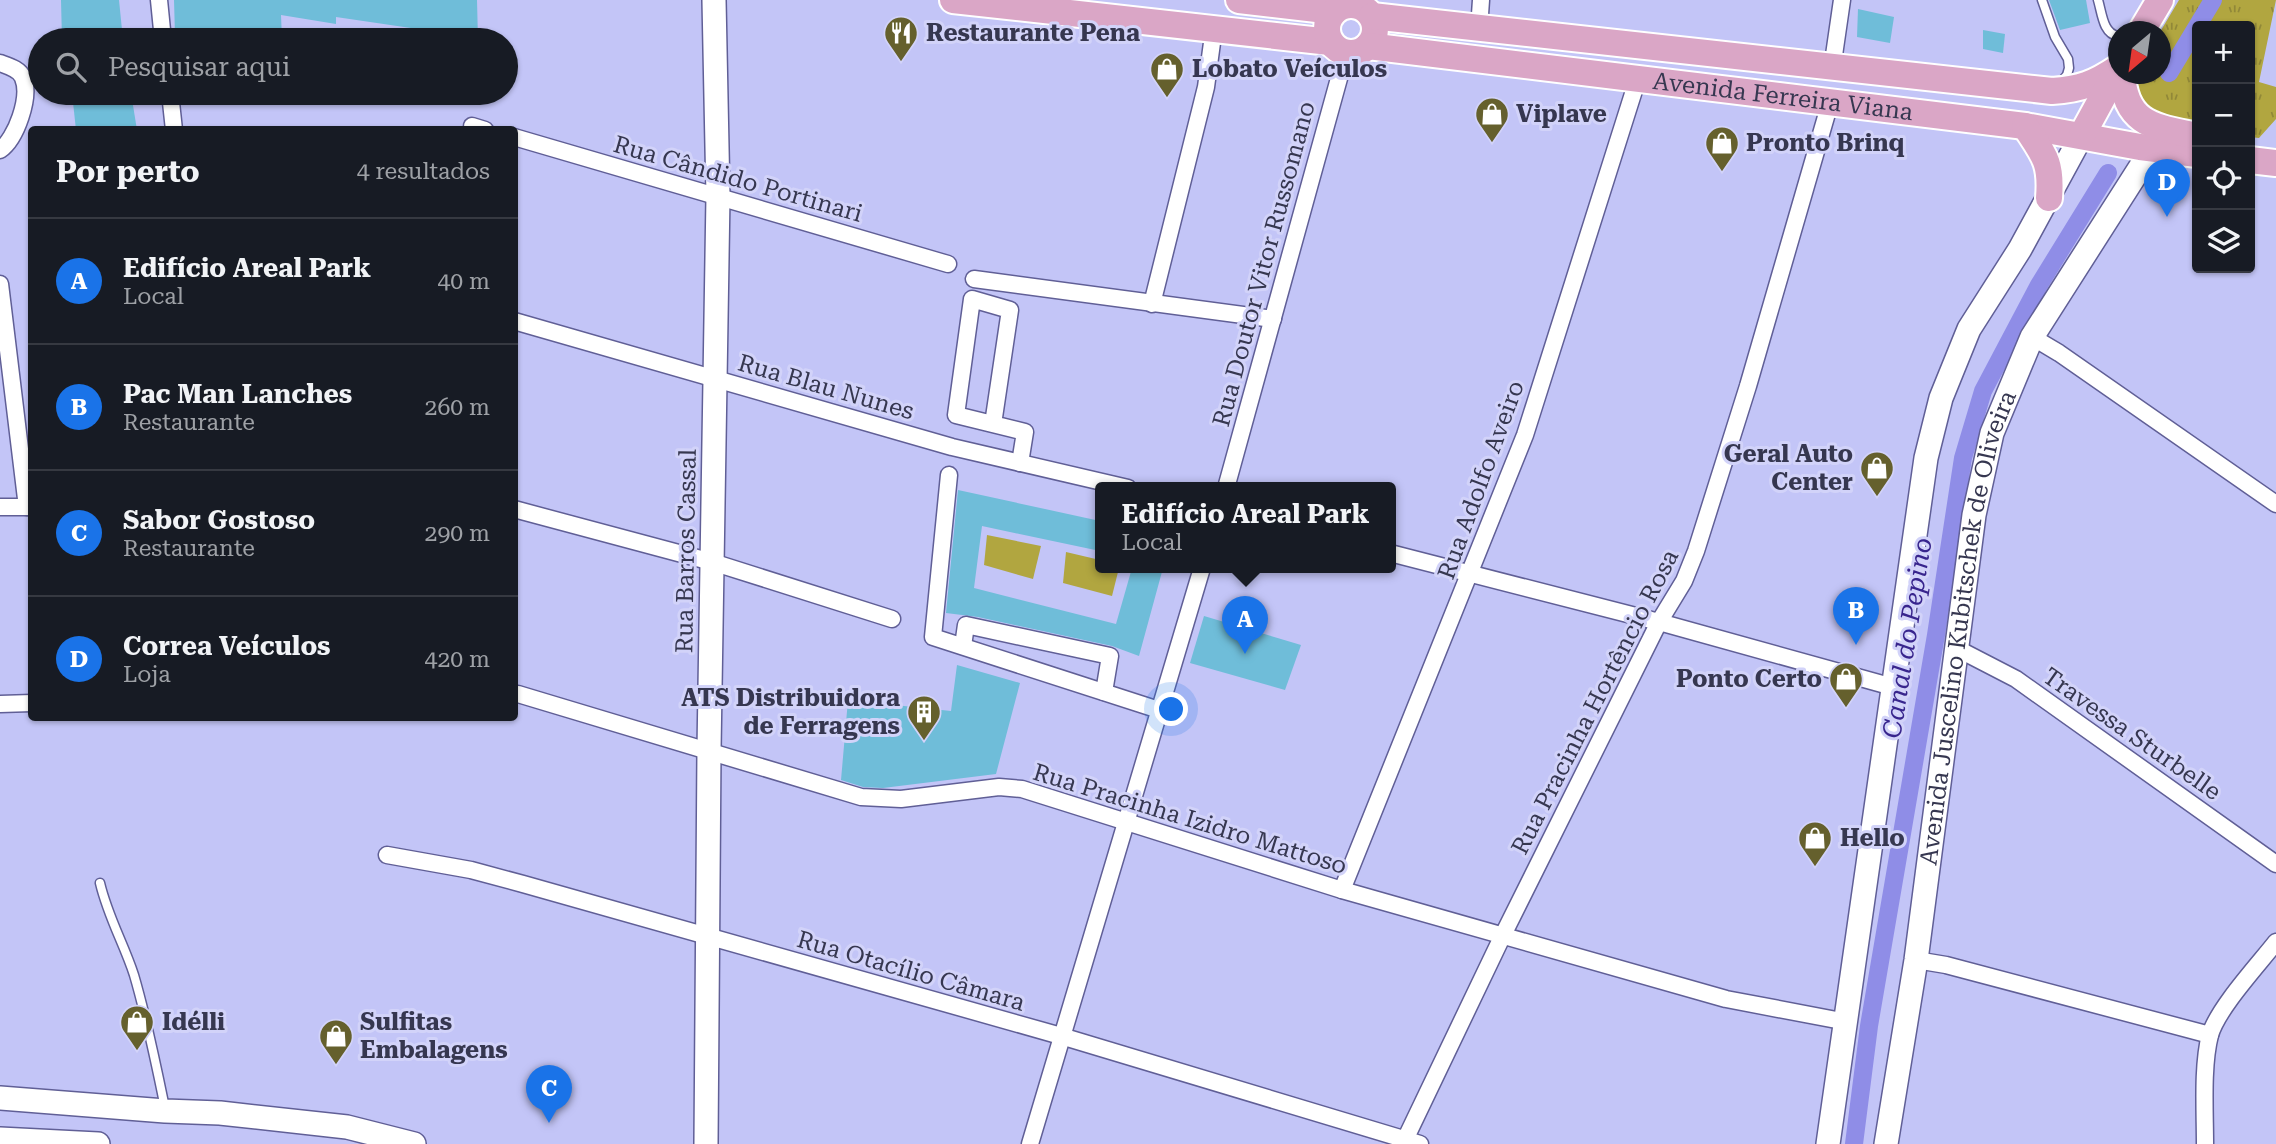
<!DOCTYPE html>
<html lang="pt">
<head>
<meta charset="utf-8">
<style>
  body { margin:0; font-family:"Roboto Serif",serif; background:#20242c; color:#f1f3f6 }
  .controls { position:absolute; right:21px; top:21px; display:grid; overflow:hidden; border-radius:7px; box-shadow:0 2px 5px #0004 }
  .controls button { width:63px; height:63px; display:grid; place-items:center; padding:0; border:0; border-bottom:2px solid #363941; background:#171b24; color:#f1f3f6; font:35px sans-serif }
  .compass { position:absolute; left:2108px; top:21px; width:63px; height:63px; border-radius:50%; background:#171b24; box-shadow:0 2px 5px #0004; rotate:209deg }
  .you { position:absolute; left:1172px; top:710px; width:24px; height:24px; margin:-18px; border:5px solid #fff; border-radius:50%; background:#1a73e8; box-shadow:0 0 0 10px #1a73e833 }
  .badge { display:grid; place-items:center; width:46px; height:46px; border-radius:50%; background:#1a73e8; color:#fff; font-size:23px; font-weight:700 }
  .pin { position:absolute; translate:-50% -58px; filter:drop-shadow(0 2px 4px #0008) }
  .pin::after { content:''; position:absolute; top:37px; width:24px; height:21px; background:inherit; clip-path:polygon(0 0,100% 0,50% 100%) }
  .popup { position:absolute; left:1095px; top:482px; width:301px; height:91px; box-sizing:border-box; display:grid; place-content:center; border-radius:7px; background:#171b24; filter:drop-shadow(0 2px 5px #0005); font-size:23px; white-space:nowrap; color:#9ea1a6 }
  .popup b { font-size:26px; color:#f1f3f6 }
  .popup::after { content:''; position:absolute; left:50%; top:100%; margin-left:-14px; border:14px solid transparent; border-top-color:#171b24 }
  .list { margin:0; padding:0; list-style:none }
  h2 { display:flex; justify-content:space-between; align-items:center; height:91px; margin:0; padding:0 28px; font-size:30px }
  h2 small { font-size:23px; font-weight:400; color:#9ea1a6 }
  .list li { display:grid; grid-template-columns:46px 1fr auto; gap:21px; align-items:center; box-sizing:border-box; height:126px; padding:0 28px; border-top:2px solid #363941 }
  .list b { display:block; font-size:26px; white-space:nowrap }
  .list p { margin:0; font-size:23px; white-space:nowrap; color:#9ea1a6 }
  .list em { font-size:23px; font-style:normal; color:#9ea1a6 }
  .icon { flex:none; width:38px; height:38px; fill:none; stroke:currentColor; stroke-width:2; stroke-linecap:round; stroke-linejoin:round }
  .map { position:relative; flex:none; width:2276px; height:1144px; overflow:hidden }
  .search { position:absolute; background:#171b24; box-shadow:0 2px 5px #0004; left:28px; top:28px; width:490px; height:77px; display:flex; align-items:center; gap:18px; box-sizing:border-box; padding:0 24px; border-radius:38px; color:#9ea1a6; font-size:26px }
  .panel { position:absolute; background:#171b24; box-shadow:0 2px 5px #0004; left:28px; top:126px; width:490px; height:595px; border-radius:7px }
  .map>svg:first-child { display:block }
</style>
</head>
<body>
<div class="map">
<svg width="2276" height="1144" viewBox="0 0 2276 1144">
  <defs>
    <pattern id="grass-tufts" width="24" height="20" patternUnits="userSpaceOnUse" patternTransform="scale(1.75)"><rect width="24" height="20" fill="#b1a640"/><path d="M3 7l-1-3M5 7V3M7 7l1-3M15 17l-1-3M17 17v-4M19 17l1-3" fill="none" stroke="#918838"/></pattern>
  </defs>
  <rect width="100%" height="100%" fill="#c3c5f7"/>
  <path fill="url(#grass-tufts)" d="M2179,0H2276L2259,82L2276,87V119L2259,138L2250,137V26H2197V131L2153,121L2129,84L2135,74H2160V32Z"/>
  <g fill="#b1a640">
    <path d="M987,535L1041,546L1033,579L984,565Z"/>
    <path d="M1066,552L1100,560V568H1119L1112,596L1063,583Z"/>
  </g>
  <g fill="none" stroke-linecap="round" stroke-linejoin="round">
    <g stroke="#8f8de7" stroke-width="18">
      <path d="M2169,73L2213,0"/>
      <path d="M1854,1144L1869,1026L1936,635L1963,458L1983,391L2039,285L2108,173"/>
    </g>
  </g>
  <g fill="#6fbdd9">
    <path d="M61,0H119L123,40H62Z"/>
    <path d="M174,0H477L478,40H439L438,32L336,17V24L281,15L282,40H189L175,35Z"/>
    <path d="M2049,0H2086L2090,23L2060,30Z"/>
    <path d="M1858,9L1894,17L1890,43L1857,37Z"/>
    <path d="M1983,30L2005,34L2003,53L1983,49Z"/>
    <path d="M72,93H131L137,130H76Z"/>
    <path d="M958,490L1100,521V551L982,526L974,588L1116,624L1132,568H1163L1139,656L1112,646L978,617L946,613Z"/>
    <path d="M1204,616L1301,645L1285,690L1190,663Z"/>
    <path d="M957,665L1020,683L996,774L883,788L863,787L841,780L848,700L951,711Z"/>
  </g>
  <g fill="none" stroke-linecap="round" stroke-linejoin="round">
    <g stroke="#605f96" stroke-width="11">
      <g id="lane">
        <path d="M2042,0L2055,37L2068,59L2069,68L2067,75L2060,83"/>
        <path d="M2098,0C2102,13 2103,34 2118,36"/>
        <path d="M100,883C108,917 124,944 134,975C147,1019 156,1064 165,1108"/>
      </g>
    </g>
    <g stroke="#605f96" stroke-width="19">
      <g id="street">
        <path d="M159,0L163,40"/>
        <path d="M1479,29L1481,0"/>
        <path d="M0,63C8,66 20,69 23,78C31,97 16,139 0,150"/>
        <path d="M1832,69L1842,0"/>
        <path d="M170,93L174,130"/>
        <path d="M472,126L485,130"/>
        <path d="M514,137L948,264"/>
        <path d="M974,279L1273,319"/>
        <path d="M0,284L27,507"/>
        <path d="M1152,304L1206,87L1214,28"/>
        <path d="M514,321L952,447L1128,488"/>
        <path d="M2032,337L2059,353L2276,504"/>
        <path d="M993,424L1010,310L972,299L956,415L1025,432L1020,463"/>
        <path d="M949,475L933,637L1159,710"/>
        <path d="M1226,488L1346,53"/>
        <path d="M0,507H32"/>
        <path d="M514,509L712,562L892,619"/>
        <path d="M1390,553L1659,622L1893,687"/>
        <path d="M963,646L966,625L1110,656L1104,692"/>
        <path d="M1956,648L2016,679L2276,864"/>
        <path d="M518,694L861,797L901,799L999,787L1022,789L1342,890L1726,999L1847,1022"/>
        <path d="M0,704L32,703"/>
        <path d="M387,855L471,870L523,884L1061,1036L1420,1144"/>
        <path d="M1342,890L1525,435L1638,78"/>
        <path d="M1916,960L1946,965L2210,1035"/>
        <path d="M1030,1144L1202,568"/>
        <path d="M1403,1144L1503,935L1659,622L1684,581L1696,551L1748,386L1830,103"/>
        <path d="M2205,1144C2205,1111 2202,1066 2210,1035C2218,1008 2258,965 2276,942"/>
      </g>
    </g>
    <g stroke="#605f96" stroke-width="26">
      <g id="secondary">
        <path d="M0,1098L165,1111L220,1113L347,1127L414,1144"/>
        <path d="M0,1139L98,1144"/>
        <path d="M706,1144L709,750L718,196L714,0"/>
        <path d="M1828,1144L1926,458L1941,398L1969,329L2020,249L2082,135"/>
        <path id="s1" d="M1886,1144L1916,960L1974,515L1992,433L2032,337L2152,149"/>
      </g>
    </g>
    <g stroke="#fff" stroke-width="30">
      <g id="primary">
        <path d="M953,0L1330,42"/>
        <path d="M1239,0L1334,11"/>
        <circle cx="1351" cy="29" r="24"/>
        <path d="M1372,16L2052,91C2081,89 2094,84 2118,68"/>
        <path d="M2141,32L2160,0"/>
        <path id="s2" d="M1368,46L2025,126L2140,147L2197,154"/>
        <path d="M2122,74C2125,125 2155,127 2197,136"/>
        <path d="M2025,126C2044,155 2052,162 2049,198"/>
        <path d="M2082,135L2118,69"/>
        <path d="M2250,160L2276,163"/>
      </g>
    </g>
    <use href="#lane" stroke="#fff" stroke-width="8"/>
    <use href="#street" stroke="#fff" stroke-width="16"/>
    <use href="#secondary" stroke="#fff" stroke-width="23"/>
    <use href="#primary" stroke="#daa6c6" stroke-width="26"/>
  </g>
  <defs>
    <g id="restaurant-pin" transform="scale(1.75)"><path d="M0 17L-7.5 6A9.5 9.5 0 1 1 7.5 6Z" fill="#65602d" stroke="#d2d3f9"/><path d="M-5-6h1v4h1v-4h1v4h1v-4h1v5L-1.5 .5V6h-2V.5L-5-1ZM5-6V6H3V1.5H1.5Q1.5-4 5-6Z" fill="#fff"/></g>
    <g id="shop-pin" transform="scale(1.75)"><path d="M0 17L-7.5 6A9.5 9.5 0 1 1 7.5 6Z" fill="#65602d" stroke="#d2d3f9"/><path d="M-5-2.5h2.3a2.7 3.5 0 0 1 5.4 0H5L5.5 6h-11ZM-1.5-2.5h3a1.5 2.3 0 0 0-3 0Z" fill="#fff"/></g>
    <g id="building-pin" transform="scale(1.75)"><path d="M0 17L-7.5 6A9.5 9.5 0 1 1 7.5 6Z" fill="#65602d" stroke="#d2d3f9"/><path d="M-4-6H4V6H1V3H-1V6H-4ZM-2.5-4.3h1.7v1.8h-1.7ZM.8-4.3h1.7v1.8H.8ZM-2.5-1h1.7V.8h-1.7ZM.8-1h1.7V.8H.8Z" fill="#fff"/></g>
  </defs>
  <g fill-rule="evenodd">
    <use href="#restaurant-pin" x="901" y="33"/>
    <use href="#shop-pin" x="1167" y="69"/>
    <use href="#shop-pin" x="1492" y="114"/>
    <use href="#shop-pin" x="1722" y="143"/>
    <use href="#shop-pin" x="1877" y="468"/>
    <use href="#shop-pin" x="1846" y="679"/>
    <use href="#building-pin" x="924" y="712"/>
    <use href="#shop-pin" x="1815" y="838"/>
    <use href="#shop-pin" x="137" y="1022"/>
    <use href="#shop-pin" x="336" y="1036"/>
  </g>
  <g text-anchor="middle" stroke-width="6" stroke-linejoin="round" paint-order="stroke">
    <g font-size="24" font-weight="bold" fill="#363750" stroke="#d2d3f9" text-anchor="start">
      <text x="926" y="41">Restaurante Pena</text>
      <text x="1192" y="77">Lobato Veículos</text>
      <text x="1516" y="122">Viplave</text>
      <text x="1746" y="151">Pronto Brinq</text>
      <text x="1853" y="462" text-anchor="end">Geral Auto<tspan x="1853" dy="28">Center</tspan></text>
      <text x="1822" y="687" text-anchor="end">Ponto Certo</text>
      <text x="900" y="706" text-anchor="end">ATS Distribuidora<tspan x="900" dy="28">de Ferragens</tspan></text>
      <text x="1840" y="846">Hello</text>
      <text x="162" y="1030">Idélli</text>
      <text x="360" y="1030">Sulfitas<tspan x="360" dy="28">Embalagens</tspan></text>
    </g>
    <g font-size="24" fill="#363750" stroke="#d2d3f9">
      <text dy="8" stroke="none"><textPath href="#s2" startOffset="418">Avenida Ferreira Viana</textPath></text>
      <text transform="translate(738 179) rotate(16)" y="8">Rua Cândido Portinari</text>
      <text transform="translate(1264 264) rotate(-75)" y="8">Rua Doutor Vitor Russomano</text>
      <text transform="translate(826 387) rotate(16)" y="8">Rua Blau Nunes</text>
      <text transform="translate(1481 480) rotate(-70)" y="8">Rua Adolfo Aveiro</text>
      <text transform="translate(686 551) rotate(-89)" y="8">Rua Barros Cassal</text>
      <text dy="8" stroke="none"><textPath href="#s1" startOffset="523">Avenida Juscelino Kubitschek de Oliveira</textPath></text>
      <text transform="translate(1595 702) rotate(-63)" y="8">Rua Pracinha Hortêncio Rosa</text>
      <text transform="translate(2132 734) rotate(35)" y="8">Travessa Sturbelle</text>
      <text transform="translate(1190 819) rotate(17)" y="8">Rua Pracinha Izidro Mattoso</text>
      <text transform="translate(911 971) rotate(16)" y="8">Rua Otacílio Câmara</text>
    </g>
    <g font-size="26" font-style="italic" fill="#38258d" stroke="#d2d3f9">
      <text transform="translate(1907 638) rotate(-81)" y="9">Canal do Pepino</text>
    </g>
  </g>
</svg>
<div class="controls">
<button>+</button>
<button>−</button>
<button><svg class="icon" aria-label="locate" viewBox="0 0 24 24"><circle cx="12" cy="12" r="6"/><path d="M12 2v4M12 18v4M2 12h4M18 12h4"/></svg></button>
<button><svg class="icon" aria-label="layers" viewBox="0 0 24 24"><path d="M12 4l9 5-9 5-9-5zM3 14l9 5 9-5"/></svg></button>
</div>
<svg class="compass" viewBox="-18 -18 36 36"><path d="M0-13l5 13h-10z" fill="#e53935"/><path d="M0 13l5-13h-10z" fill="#9ea1a6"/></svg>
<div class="you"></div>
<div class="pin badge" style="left:1245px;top:654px">A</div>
<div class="popup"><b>Edifício Areal Park</b>Local</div>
<div class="pin badge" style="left:1856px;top:645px">B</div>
<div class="pin badge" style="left:549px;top:1123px">C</div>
<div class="pin badge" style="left:2167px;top:217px">D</div>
<div class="search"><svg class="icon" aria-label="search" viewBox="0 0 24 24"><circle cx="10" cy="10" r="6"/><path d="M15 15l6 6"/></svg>Pesquisar aqui</div>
<section class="panel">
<h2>Por perto<small>4 resultados</small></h2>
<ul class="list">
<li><span class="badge">A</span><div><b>Edifício Areal Park</b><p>Local</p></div><em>40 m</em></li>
<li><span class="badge">B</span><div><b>Pac Man Lanches</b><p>Restaurante</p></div><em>260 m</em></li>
<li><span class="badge">C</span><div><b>Sabor Gostoso</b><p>Restaurante</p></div><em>290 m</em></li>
<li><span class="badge">D</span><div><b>Correa Veículos</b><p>Loja</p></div><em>420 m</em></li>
</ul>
</section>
</div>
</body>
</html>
